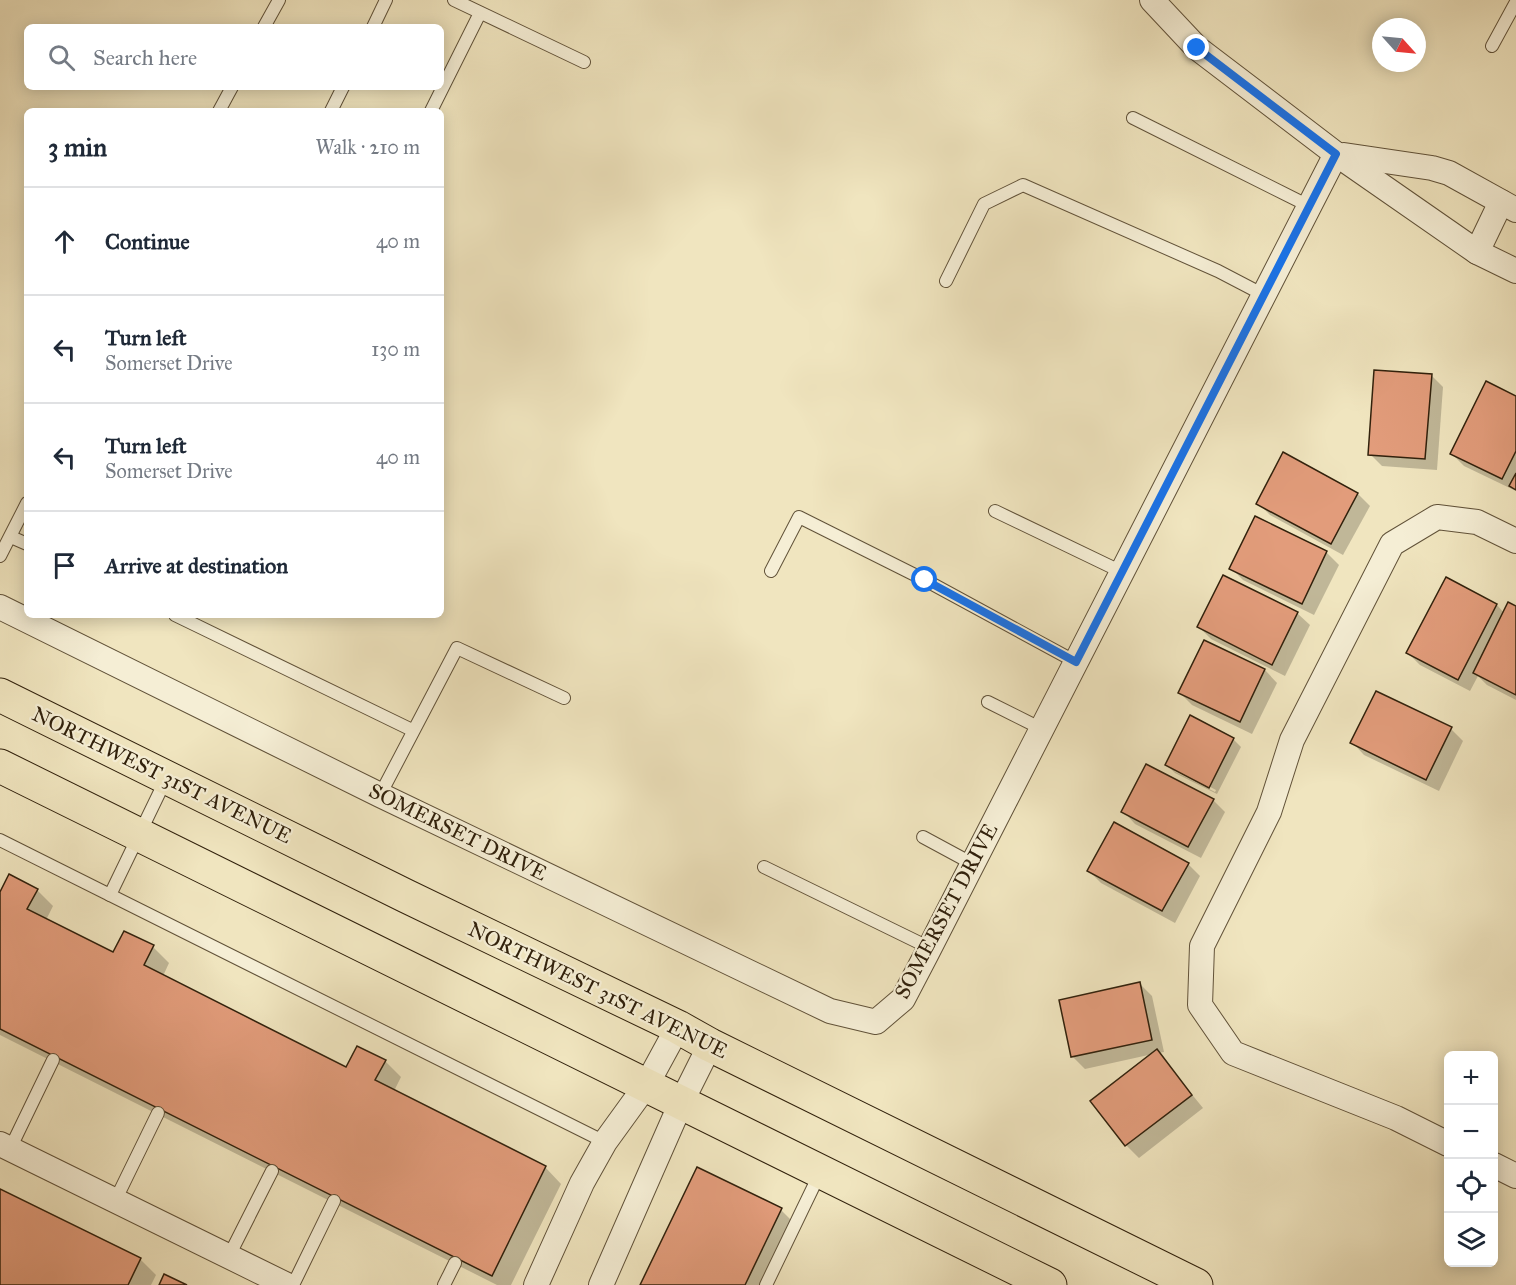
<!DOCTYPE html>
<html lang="en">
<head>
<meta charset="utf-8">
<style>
  body { margin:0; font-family:"IM FELL Great Primer",serif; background:#f2f2f3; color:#1f2937 }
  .controls { position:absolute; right:18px; bottom:18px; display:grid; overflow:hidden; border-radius:9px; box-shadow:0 3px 15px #0003 }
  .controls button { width:54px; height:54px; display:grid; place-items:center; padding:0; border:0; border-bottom:2px solid #e0e1e3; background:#fff; color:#1f2937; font:30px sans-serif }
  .compass { position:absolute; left:1372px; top:18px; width:54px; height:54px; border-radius:50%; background:#fff; box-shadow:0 3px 15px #0003; rotate:117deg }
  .stop { position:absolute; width:18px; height:18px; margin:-14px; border:4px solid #1a73e8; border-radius:50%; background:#fff }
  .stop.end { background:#1a73e8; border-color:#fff; box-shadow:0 2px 6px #0008 }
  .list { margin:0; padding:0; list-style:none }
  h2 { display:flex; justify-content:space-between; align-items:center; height:78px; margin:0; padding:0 24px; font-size:26px }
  h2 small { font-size:20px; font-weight:400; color:#747a83 }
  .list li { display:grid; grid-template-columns:39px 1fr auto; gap:18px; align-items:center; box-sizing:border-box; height:108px; padding:0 24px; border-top:2px solid #e0e1e3 }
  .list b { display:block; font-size:22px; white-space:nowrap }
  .list p { margin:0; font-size:20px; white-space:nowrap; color:#747a83 }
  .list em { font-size:20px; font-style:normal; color:#747a83 }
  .icon { flex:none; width:33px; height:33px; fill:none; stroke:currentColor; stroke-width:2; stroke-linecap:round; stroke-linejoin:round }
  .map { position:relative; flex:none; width:1516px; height:1285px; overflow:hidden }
  .search { position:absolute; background:#fff; box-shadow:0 3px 15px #0003; left:24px; top:24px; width:420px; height:66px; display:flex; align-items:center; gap:15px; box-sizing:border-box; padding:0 21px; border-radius:9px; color:#747a83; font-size:22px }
  .panel { position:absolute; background:#fff; box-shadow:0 3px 15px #0003; left:24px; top:108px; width:420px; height:510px; border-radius:9px }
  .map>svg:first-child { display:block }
</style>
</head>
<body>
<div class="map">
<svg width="1516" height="1285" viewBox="0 0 1516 1285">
  <rect width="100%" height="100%" fill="#f0e5bf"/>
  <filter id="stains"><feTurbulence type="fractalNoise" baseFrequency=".00333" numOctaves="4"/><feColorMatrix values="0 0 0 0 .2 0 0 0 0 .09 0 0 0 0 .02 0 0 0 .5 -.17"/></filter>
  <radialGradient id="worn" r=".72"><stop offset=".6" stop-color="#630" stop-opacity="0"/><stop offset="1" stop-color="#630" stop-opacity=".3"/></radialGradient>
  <g fill="#0003" fill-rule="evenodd">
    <path d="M1431,375L1443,387L1437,470L1382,466L1370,454Z"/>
    <path d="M1516,398V491L1464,466L1452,454Z"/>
    <path d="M1284,454L1358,494L1370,506L1343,555L1270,515L1258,503Z"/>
    <path d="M1255,518L1327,553L1339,565L1314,615L1243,580L1231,568Z"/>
    <path d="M1223,577L1297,613L1310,625L1285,676L1211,639L1199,627Z"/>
    <path d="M1447,579L1497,605L1504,613L1516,608V700L1487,685L1478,676L1470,691L1420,665L1408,653Z"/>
    <path d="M1205,642L1265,670L1277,683L1252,734L1192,705L1180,693Z"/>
    <path d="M1376,693L1451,729L1463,741L1439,791L1364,755L1352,742Z"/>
    <path d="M1233,739L1241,747L1217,794L1175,773L1167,765ZM1174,768L1216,790L1215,792L1174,771Z"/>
    <path d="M1213,800L1225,812L1201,858L1135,824L1123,811Z"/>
    <path d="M1188,864L1200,876L1175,923L1101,883L1089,871Z"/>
    <path d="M37,890L53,906L46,920L114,954L153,947L169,963L163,976L347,1069L385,1061L401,1077L394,1091L545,1167L561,1184L511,1285H497L0,1035V895Z"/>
    <path d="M1140,984L1152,996L1164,1052L1158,1053L1203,1108L1139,1158L1127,1146L1093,1101L1153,1054L1085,1069L1073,1057L1061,1001Z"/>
    <path d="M0,1191L140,1259L156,1275L151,1285H0Z"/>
    <path d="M781,1210L797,1226L769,1285H642Z"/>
  </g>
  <g fill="#e29c7b" stroke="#31210c" stroke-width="1.5">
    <path d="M1374,370L1432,374L1425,459L1368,455Z"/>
    <path d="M1486,381L1516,396V451L1502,479L1450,454Z"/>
    <path d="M1283,452L1358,493L1331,544L1256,504Z"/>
    <path d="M1516,473V490L1509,486Z"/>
    <path d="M1255,516L1327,551L1302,604L1229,569Z"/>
    <path d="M1223,575L1298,612L1272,665L1197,627Z"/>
    <path d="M1446,577L1497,604L1458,680L1406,653Z"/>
    <path d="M1508,602L1516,606V695L1473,673Z"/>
    <path d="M1204,640L1265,669L1240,722L1178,693Z"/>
    <path d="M1376,691L1452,727L1426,780L1350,743Z"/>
    <path d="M1190,715L1234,738L1209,788L1165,765Z"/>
    <path d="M1146,764L1214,799L1188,847L1121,812Z"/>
    <path d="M1114,822L1189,863L1162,911L1087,871Z"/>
    <path d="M9,874L38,889L27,909L113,952L124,931L154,945L144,965L346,1067L357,1046L386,1060L375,1080L546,1166L492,1276L0,1029V892Z"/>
    <path d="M1140,982L1152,1040L1071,1057L1059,1000Z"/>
    <path d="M1157,1049L1192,1095L1125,1146L1090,1101Z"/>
    <path d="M697,1167L782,1208L745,1285H640Z"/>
    <path d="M0,1189L141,1258L128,1285H0Z"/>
    <path d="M164,1274L187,1285H159Z"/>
  </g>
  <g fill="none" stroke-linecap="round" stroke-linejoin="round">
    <g stroke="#615239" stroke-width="14">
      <g id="lane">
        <path d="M454,0L584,62"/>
        <path d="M264,27L279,0"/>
        <path d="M373,27L386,0"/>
        <path d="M1492,46L1516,2"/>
        <path d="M219,111L232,87"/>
        <path d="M331,111L343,87"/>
        <path d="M431,111L480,13"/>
        <path d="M1133,118L1309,206"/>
        <path d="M946,281L984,204L1023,185L1218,271L1264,295"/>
        <path d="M995,511L1122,572"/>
        <path d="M11,537L27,544"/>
        <path d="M0,556L27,503"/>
        <path d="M771,571L799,517L925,580L1076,662"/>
        <path d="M175,615L412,730"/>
        <path d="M988,702L1042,729"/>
        <path d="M380,795L457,648L564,698"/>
        <path d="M923,837L973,864"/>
        <path d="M0,840L110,895L166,779"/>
        <path d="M764,867L930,948"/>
        <path d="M110,895L605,1142"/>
        <path d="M10,1149L53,1060"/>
        <path d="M115,1201L158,1113"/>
        <path d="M229,1256L272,1171"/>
        <path d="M293,1285L334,1201"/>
        <path d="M444,1285L455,1263"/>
        <path d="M766,1285L820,1173"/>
      </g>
    </g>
    <g stroke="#615239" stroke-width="26">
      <g id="street">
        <path d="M1152,0L1197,48L1336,154L1477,252L1516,271"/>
        <path d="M1344,155L1432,168L1449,173L1516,210"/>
        <path d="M1477,252L1501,202"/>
        <path d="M0,607L380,795L830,1011L876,1022L903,999L926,955L1336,154"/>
        <path d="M0,1144L287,1285"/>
        <path d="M1448,1144L1396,1118L1233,1053L1200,1005L1202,946L1269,812L1292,740L1392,544L1437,517L1477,522L1516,541"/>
        <path d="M1494,1165L1516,1176"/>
        <path d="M536,1285L582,1183L605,1142L647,1084L678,1027"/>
        <path d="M601,1285L681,1103L710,1045"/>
      </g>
    </g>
    <g stroke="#31210c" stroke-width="35">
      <g id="primary">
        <path d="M0,695L406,896L678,1027L710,1045L1196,1285"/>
        <path d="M0,766L1050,1285"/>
      </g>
    </g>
    <use href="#lane" stroke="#f5eed5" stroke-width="12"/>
    <use href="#street" stroke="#f5eed5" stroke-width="24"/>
    <use href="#primary" stroke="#f0e5bf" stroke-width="33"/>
  </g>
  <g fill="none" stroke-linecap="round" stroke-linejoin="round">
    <path stroke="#1a73e8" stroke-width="8" d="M925,580L1076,662L1336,154L1197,48"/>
  </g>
  <g text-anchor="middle" stroke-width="4.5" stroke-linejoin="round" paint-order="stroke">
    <g font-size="21" fill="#31210c" stroke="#f5eed5">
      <text transform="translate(162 775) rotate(26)" y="7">NORTHWEST 31ST AVENUE</text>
      <text transform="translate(458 832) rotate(26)" y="7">SOMERSET DRIVE</text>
      <text transform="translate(946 911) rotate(-62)" y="7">SOMERSET DRIVE</text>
      <text transform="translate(598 990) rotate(26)" y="7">NORTHWEST 31ST AVENUE</text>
    </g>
  </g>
  <rect width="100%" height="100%" filter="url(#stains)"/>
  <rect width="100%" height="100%" fill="url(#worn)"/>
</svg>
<div class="controls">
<button>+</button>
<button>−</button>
<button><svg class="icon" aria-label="locate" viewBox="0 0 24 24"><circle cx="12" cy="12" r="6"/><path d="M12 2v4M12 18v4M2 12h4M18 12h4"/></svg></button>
<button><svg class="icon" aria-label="layers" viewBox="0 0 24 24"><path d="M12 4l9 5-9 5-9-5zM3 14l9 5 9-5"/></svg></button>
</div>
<svg class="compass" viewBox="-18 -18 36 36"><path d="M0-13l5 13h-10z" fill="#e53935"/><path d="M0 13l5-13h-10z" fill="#747a83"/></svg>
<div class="stop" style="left:925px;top:580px"></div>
<div class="stop end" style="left:1197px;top:48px"></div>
<div class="search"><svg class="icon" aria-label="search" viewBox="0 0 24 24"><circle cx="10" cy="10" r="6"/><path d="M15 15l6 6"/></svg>Search here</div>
<section class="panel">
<h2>3 min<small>Walk · 210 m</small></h2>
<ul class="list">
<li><svg class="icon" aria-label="ahead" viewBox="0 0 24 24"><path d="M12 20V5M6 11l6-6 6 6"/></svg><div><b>Continue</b></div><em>40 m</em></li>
<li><svg class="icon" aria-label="left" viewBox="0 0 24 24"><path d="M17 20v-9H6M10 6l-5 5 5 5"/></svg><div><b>Turn left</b><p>Somerset Drive</p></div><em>130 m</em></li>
<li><svg class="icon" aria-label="left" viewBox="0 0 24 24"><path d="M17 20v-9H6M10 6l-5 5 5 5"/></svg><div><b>Turn left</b><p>Somerset Drive</p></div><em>40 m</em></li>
<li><svg class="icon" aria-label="arrive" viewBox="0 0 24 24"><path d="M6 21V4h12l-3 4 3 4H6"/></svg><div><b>Arrive at destination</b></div></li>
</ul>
</section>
</div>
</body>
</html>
